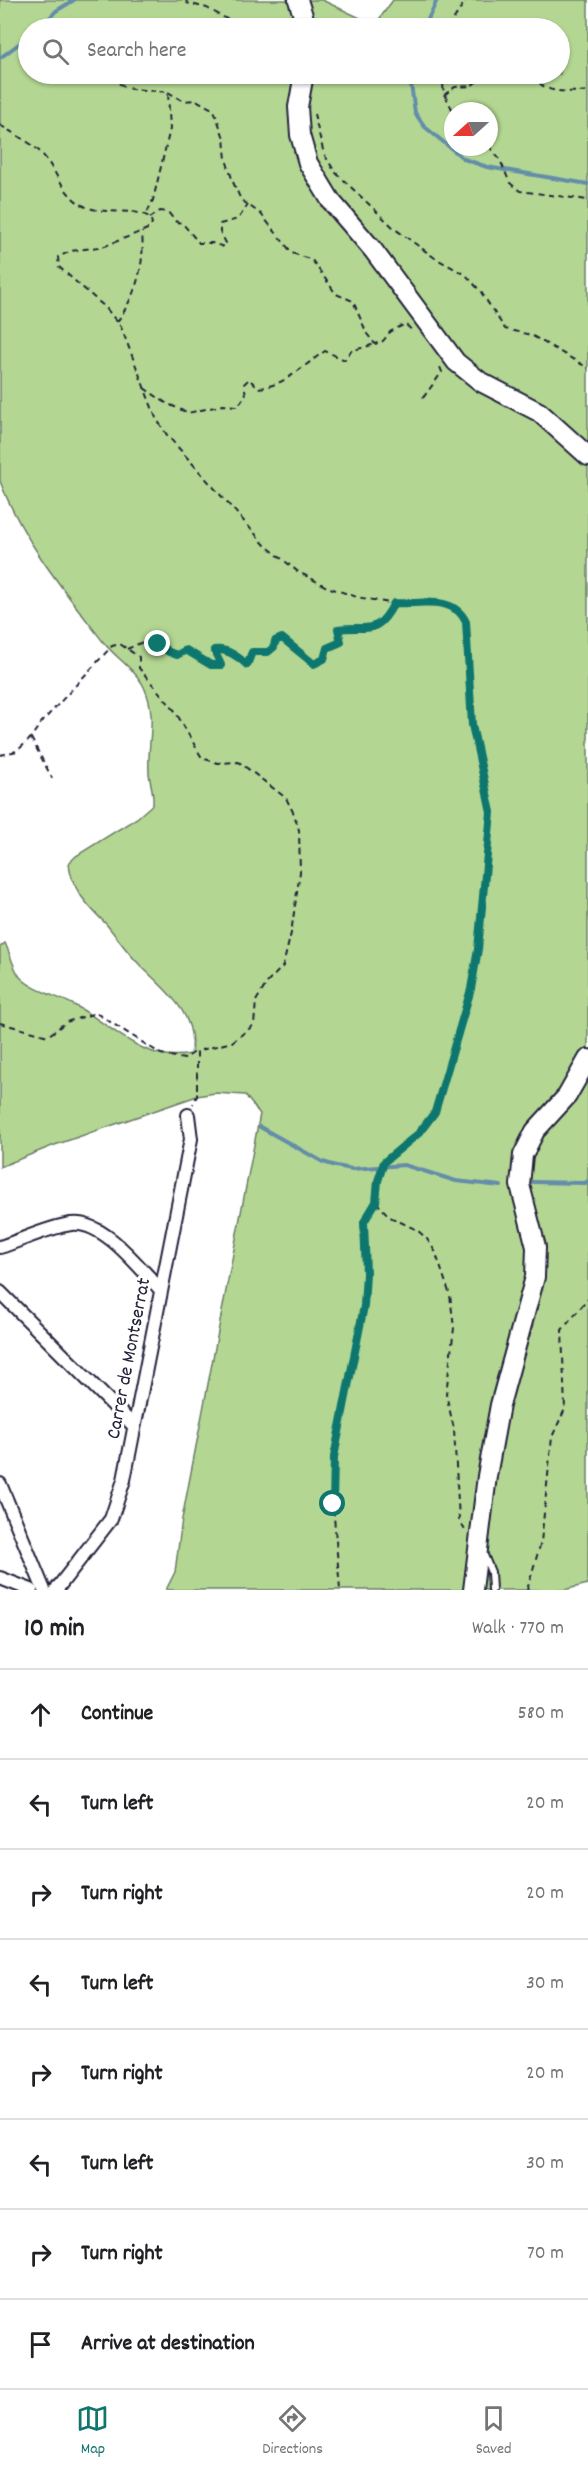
<!DOCTYPE html>
<html lang="en">
<head>
<meta charset="utf-8">
<style>
  body { margin:0; font-family:Dekko,sans-serif; background:#f6f6f6; color:#202124 }
  .compass { position:absolute; left:444px; top:102px; width:54px; height:54px; border-radius:50%; background:#fff; box-shadow:0 2px 4px #0004; rotate:249deg }
  .stop { position:absolute; width:18px; height:18px; margin:-14px; border:4px solid #0f766e; border-radius:50%; background:#fff }
  .stop.end { background:#0f766e; border-color:#fff; box-shadow:0 2px 6px #0008 }
  .list { margin:0; padding:0; list-style:none }
  h2 { display:flex; justify-content:space-between; align-items:center; height:78px; margin:0; padding:0 24px; font-size:26px }
  h2 small { font-size:20px; font-weight:400; color:#757577 }
  .list li { display:grid; grid-template-columns:39px 1fr auto; gap:18px; align-items:center; box-sizing:border-box; height:90px; padding:0 24px; border-top:2px solid #e0e0e0 }
  .list b { display:block; font-size:22px; white-space:nowrap }
  .list em { font-size:20px; font-style:normal; color:#757577 }
  .icon { flex:none; width:33px; height:33px; fill:none; stroke:currentColor; stroke-width:2; stroke-linecap:round; stroke-linejoin:round }
  .map { position:relative; flex:none; width:588px; height:1590px; overflow:hidden }
  .search { position:absolute; background:#fff; box-shadow:0 2px 4px #0004; left:18px; right:18px; top:18px; height:66px; display:flex; align-items:center; gap:15px; box-sizing:border-box; padding:0 21px; border-radius:33px; color:#757577; font-size:22px }
  .sheet { height:798px; background:#fff }
  nav { display:flex; justify-content:space-around; align-items:center; box-sizing:border-box; height:84px; border-top:2px solid #e0e0e0; background:#fff; font-size:16px; color:#757577 }
  nav a { display:grid; justify-items:center; gap:3px }
  nav .on { color:#0f766e }
  .map>svg:first-child { display:block }
</style>
</head>
<body>
<div class="map">
<svg width="588" height="1590" viewBox="0 0 588 1590">
  <rect width="100%" height="100%" fill="#fff"/>
  <filter id="ink" filterUnits="userSpaceOnUse"><feTurbulence type="fractalNoise" baseFrequency=".0167" numOctaves="2"/><feDisplacementMap in="SourceGraphic" scale="12" xChannelSelector="R" yChannelSelector="G"/><feConvolveMatrix kernelMatrix="1 2 1 2 8 2 1 2 1" color-interpolation-filters="sRGB"/></filter>
  <g filter="url(#ink)">
    <path fill="#b3d792" stroke="#6a7c66" stroke-width="1.5" fill-rule="evenodd" d="M0,0H322L375,25L393,0H588V1584L564,1590H166L175,1572L182,1519L260,1114L245,1095L215,1093L197,1096L52,1146L0,1167V947L5,943C10,953 13,968 20,977C33,991 58,996 74,1005C113,1025 142,1064 191,1054C198,1012 163,989 138,963C126,951 117,937 106,924C89,907 70,888 69,863L76,856L137,818L153,804C154,792 150,784 149,773C147,741 158,717 144,687C136,670 116,658 104,643C66,593 22,540 0,481ZM28,28H560V74H28ZM453,111H489V147H453Z"/>
    <g fill="none" stroke-linecap="round" stroke-linejoin="round">
      <g stroke="#648da9" stroke-width="4">
        <path d="M40,28L56,11L74,0"/>
        <path d="M424,28L437,0"/>
        <path d="M0,58L28,37"/>
        <path d="M413,74L411,84L415,113L425,127L464,159L487,167L588,184"/>
        <path d="M260,1127L323,1162L336,1166L352,1169L404,1165L456,1181L501,1186"/>
        <path d="M533,1182L585,1183L588,1181"/>
      </g>
      <g stroke="#22223b" stroke-width="10">
        <path id="lane" d="M483,1553L491,1572L492,1590"/>
      </g>
      <g stroke="#22223b" stroke-width="16">
        <g id="street">
          <path d="M0,1247C22,1240 49,1227 71,1224C103,1219 140,1269 161,1290"/>
          <path d="M0,1292L134,1426"/>
          <path d="M0,1484L44,1590"/>
          <path d="M0,1578L31,1590"/>
          <path d="M56,1590L111,1519L124,1480L191,1139L188,1115"/>
        </g>
      </g>
      <g stroke="#22223b" stroke-width="22">
        <g id="secondary">
          <path d="M298,0L307,28"/>
          <path d="M304,74L298,107L300,135L308,163L331,201L373,250L456,362L481,382L539,412L588,456"/>
          <path d="M473,1590L487,1476L500,1405L535,1277L536,1247L520,1185L523,1155L535,1131L567,1096L588,1059"/>
        </g>
      </g>
      <g stroke="#22223b" stroke-width="2" stroke-dasharray="6 4.5" stroke-linecap="butt">
        <path d="M186,0L187,3L207,8L234,23V28"/>
        <path d="M448,28L466,0"/>
        <path d="M118,74L109,79L131,89L168,92L170,129L153,200L146,215"/>
        <path d="M442,74L444,95L455,87L471,86L486,74"/>
        <path d="M534,74C542,96 569,91 588,92"/>
        <path d="M168,92L183,101L196,100L214,110L224,138L226,159L233,182L241,200L261,214L292,253L312,260L336,294L353,301L367,334L375,344L383,341L390,332L405,324L414,332"/>
        <path d="M445,95L453,111"/>
        <path d="M314,114L324,154L335,172L395,229L435,258L466,275L481,292L505,329L531,335L588,368"/>
        <path d="M0,125C14,134 31,142 42,154C56,170 63,194 82,205C104,217 136,206 150,218L152,223L150,228L105,246L71,251L58,257L59,267L106,308L121,327L156,418L167,435L265,545L297,571L327,587L357,597L389,603H444L459,611L466,622L472,725L491,812L478,949L471,989L435,1112L419,1133L395,1151L384,1162L378,1181L376,1202L364,1222L366,1273L364,1306L333,1465V1504L340,1590"/>
        <path d="M489,146L500,160L510,183L520,191L588,200"/>
        <path d="M150,218L160,211L168,212L175,221L183,224L199,243H212L224,247L226,243L220,232V224L238,219L248,205"/>
        <path d="M117,322C136,295 145,266 142,232"/>
        <path d="M144,388L166,403L188,413L223,405L238,406L246,395L244,384L249,379L258,388C285,386 304,365 325,351L345,360L351,351L375,344"/>
        <path d="M423,398L442,372L440,367"/>
        <path d="M127,649L147,640L177,655L186,650L211,665H221L214,650C226,648 238,656 247,665L252,652H268L274,647L275,641L282,638L314,664L324,659L327,648L341,642L338,629L361,630L375,628L393,604"/>
        <path d="M31,738L52,778"/>
        <path d="M0,755L17,751L29,740L41,723L112,646L120,644L139,657V668L175,711L202,758L218,763L239,762L286,798L294,814L299,830L300,872L291,933L283,966L267,983L256,1001L254,1025L232,1042L197,1051V1096L193,1104"/>
        <path d="M0,1023L48,1036L66,1022L96,1013L161,1054L184,1059L196,1051"/>
        <path d="M376,1202L390,1217L417,1230L427,1239L435,1251L450,1295L454,1328L446,1394L454,1429L459,1520L466,1532"/>
        <path d="M527,1590L541,1542L552,1437L565,1409L562,1330L588,1299"/>
      </g>
      <use href="#lane" stroke="#fff" stroke-width="6"/>
      <use href="#street" stroke="#fff" stroke-width="12"/>
      <use href="#secondary" stroke="#fff" stroke-width="18"/>
    </g>
  </g>
  <g fill="none" stroke-linecap="round" stroke-linejoin="round" filter="url(#ink)">
    <path stroke="#0f766e" stroke-width="8" d="M158,644L169,652L177,655L186,650L211,665H221L214,650C226,648 238,656 247,665L252,652H268L274,647L275,641L282,638L314,664L324,659L327,648L341,642L338,629C367,625 377,637 394,603C419,605 453,594 466,622L472,725L491,812L478,949L471,989L435,1112L419,1133L384,1162L378,1181L376,1202L364,1222L366,1273L364,1306L334,1457L333,1504"/>
  </g>
  <g text-anchor="middle" stroke-width="6" stroke-linejoin="round" paint-order="stroke">
    <g font-size="20" fill="#22223b" stroke="#fff">
      <text transform="translate(127 1358) rotate(-79)" y="7">Carrer de Montserrat</text>
    </g>
  </g>
</svg>
<svg class="compass" viewBox="-18 -18 36 36"><path d="M0-13l5 13h-10z" fill="#e53935"/><path d="M0 13l5-13h-10z" fill="#757577"/></svg>
<div class="stop" style="left:333px;top:1504px"></div>
<div class="stop end" style="left:158px;top:644px"></div>
<div class="search"><svg class="icon" aria-label="search" viewBox="0 0 24 24"><circle cx="10" cy="10" r="6"/><path d="M15 15l6 6"/></svg>Search here</div>
</div>
<section class="sheet">
<h2>10 min<small>Walk · 770 m</small></h2>
<ul class="list">
<li><svg class="icon" aria-label="ahead" viewBox="0 0 24 24"><path d="M12 20V5M6 11l6-6 6 6"/></svg><div><b>Continue</b></div><em>580 m</em></li>
<li><svg class="icon" aria-label="left" viewBox="0 0 24 24"><path d="M17 20v-9H6M10 6l-5 5 5 5"/></svg><div><b>Turn left</b></div><em>20 m</em></li>
<li><svg class="icon" aria-label="right" viewBox="0 0 24 24"><path d="M7 20v-9h11M14 6l5 5-5 5"/></svg><div><b>Turn right</b></div><em>20 m</em></li>
<li><svg class="icon" aria-label="left" viewBox="0 0 24 24"><path d="M17 20v-9H6M10 6l-5 5 5 5"/></svg><div><b>Turn left</b></div><em>30 m</em></li>
<li><svg class="icon" aria-label="right" viewBox="0 0 24 24"><path d="M7 20v-9h11M14 6l5 5-5 5"/></svg><div><b>Turn right</b></div><em>20 m</em></li>
<li><svg class="icon" aria-label="left" viewBox="0 0 24 24"><path d="M17 20v-9H6M10 6l-5 5 5 5"/></svg><div><b>Turn left</b></div><em>30 m</em></li>
<li><svg class="icon" aria-label="right" viewBox="0 0 24 24"><path d="M7 20v-9h11M14 6l5 5-5 5"/></svg><div><b>Turn right</b></div><em>70 m</em></li>
<li><svg class="icon" aria-label="arrive" viewBox="0 0 24 24"><path d="M6 21V4h12l-3 4 3 4H6"/></svg><div><b>Arrive at destination</b></div></li>
</ul>
</section>
<nav>
<a class="on"><svg class="icon" aria-label="map" viewBox="0 0 24 24"><path d="M3 6l6-2 6 2 6-2v14l-6 2-6-2-6 2zM9 4v14M15 6v14"/></svg>Map</a>
<a><svg class="icon" aria-label="directions" viewBox="0 0 24 24"><path d="M12 3l9 9-9 9-9-9zM9 14v-3h6M13 9l2 2-2 2"/></svg>Directions</a>
<a><svg class="icon" aria-label="saved" viewBox="0 0 24 24"><path d="M7 4h10v16l-5-4-5 4z"/></svg>Saved</a>
</nav>
</body>
</html>
